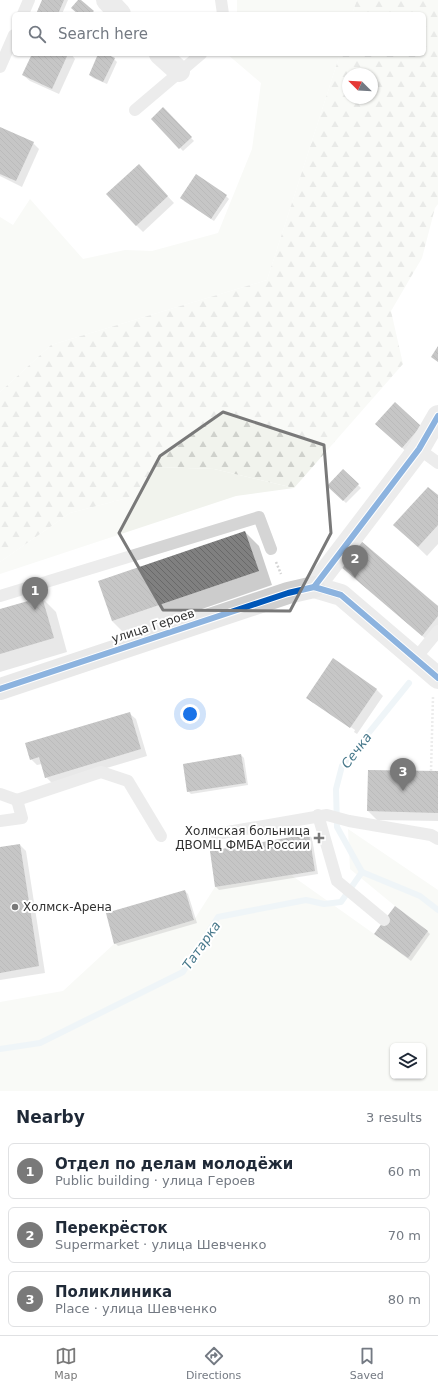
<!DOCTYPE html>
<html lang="en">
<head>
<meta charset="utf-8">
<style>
  body { margin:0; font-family:"DejaVu Sans",sans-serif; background:#f6f6f7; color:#1f2937 }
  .controls { position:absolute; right:12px; bottom:12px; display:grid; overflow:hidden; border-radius:6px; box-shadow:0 1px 3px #0004 }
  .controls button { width:36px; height:36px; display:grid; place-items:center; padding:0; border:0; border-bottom:1px solid #e0e1e3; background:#fff; color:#1f2937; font:20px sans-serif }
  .compass { position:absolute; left:342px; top:68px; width:36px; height:36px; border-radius:50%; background:#fff; box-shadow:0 1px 3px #0004; rotate:294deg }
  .you { position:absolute; left:190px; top:714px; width:14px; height:14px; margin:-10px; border:3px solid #fff; border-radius:50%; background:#1a73e8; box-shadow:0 0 0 6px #1a73e833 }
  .badge { display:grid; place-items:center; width:26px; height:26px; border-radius:50%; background:#797979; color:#fff; font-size:13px; font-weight:700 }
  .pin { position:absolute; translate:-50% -33px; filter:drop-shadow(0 1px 2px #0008) }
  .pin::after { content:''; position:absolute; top:21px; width:14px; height:12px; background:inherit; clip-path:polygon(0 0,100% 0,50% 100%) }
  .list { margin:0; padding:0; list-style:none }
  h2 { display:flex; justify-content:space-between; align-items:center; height:52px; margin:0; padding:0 16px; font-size:17px }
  h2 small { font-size:13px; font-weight:400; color:#747a83 }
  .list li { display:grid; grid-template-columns:26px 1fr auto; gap:12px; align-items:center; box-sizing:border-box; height:56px; margin:0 8px 8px; padding:0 8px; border:1px solid #e0e1e3; border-radius:6px }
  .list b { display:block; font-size:15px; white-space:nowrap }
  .list p { margin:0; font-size:13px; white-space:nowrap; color:#747a83 }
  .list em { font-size:13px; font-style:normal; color:#747a83 }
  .icon { flex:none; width:22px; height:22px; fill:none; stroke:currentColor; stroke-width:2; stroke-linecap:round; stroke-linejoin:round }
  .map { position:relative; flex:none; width:438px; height:1091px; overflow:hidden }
  .search { position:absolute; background:#fff; box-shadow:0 1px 3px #0004; left:12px; right:12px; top:12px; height:44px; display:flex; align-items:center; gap:10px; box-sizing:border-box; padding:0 14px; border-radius:6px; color:#747a83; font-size:15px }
  .sheet { height:244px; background:#fff }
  nav { display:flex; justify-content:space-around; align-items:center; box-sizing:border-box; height:56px; border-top:1px solid #e0e1e3; background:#fff; font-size:11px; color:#747a83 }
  nav a { display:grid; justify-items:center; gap:2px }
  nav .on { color:#797979 }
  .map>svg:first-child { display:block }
</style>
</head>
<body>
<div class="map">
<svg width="438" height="1091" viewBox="0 0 438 1091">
  <defs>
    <pattern id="forest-firs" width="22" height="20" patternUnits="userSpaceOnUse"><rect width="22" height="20" fill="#f1f3ed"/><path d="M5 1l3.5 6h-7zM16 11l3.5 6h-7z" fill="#cfd1cc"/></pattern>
    <pattern id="building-back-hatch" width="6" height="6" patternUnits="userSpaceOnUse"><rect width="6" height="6" fill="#808080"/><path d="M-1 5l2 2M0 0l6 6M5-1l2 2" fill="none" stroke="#696969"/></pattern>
  </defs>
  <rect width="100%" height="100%" fill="#fff"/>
  <g fill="#f1f3ed" fill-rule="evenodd">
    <path d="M237,0H357L352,14H237Z"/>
    <path d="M227,54H340L267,280L51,345L0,392V217L13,225L30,199L83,259L125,250L152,251L218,233L252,149L261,83Z"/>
    <path d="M158,467L214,469L294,488L236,496L0,574V562L70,513L131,497Z"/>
    <path d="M348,829L438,890V1091H0V1002L63,991L114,944L194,920L215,887L291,875L408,958L428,931L395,906L350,869ZM393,1046H423V1076H393Z"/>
  </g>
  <path fill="url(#forest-firs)" fill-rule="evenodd" d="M357,0H438V204L435,208L422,258L391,311L403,364L294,488L214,469L158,467L131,497L70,513L0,562V392L51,345L267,280L340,54H424V14H352ZM348,74H372V98H348Z"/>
  <g fill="#0003">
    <path d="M43,0H68L62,14H37Z"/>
    <path d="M33,54H71L75,59L59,94L30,81L23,75Z"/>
    <path d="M100,54H104L114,59L117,62L107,84L93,78L90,75Z"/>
    <path d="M163,109L194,141L183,151L152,119Z"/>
    <path d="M0,128L33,143L39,149L22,187L0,176Z"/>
    <path d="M145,172L174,203L143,232L136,225Z"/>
    <path d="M226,196L229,199L214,221L184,201Z"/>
    <path d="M420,427L411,456L386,433Z"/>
    <path d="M343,470L361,488L346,503L328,486Z"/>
    <path d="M438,497V544L427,556L404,534Z"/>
    <path d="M245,532L259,546L272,585L126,635L112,621Z"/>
    <path d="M341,566L438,607V630L428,641Z"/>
    <path d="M42,598L56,612L67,652L0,672V610Z"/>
    <path d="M377,690L383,696L357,734L354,732L355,730L313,701V703L307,697Z"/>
    <path d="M129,713L136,719L147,756L53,784L46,777L42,764L37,765L31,759Z"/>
    <path d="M241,755L244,758L248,785L191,794L188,791Z"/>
    <path d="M438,772V821L377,820L368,811Z"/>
    <path d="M309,835L312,838L318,874L219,890L216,887L211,852Z"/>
    <path d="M20,845L26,851L45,973L0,980V848Z"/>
    <path d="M185,891L188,894L197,923L118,946L115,943Z"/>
    <path d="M427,931L430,934L411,961L379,937Z"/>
  </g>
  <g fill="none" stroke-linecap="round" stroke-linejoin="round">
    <g stroke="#dce9ef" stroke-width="6">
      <path d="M362,872L337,827L336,789L342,766L409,683"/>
      <path d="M362,872L420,896L438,910"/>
      <path d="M0,1049L40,1043L183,972L218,917L306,900L324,904L341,902L362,872"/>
    </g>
  </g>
  <g fill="url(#building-back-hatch)">
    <path d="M42,0H64L58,14H36Z"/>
    <path d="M78,0H81L94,11L91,14H78L71,8Z"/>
    <path d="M32,54H68L52,89L22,75Z"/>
    <path d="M98,54H106L115,58L103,82L89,75Z"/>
    <path d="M163,107L192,137L179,149L151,119Z"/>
    <path d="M0,127L34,142L16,181L0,174Z"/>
    <path d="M139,164L168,196L136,226L106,194Z"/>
    <path d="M196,174L227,195L211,219L180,198Z"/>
    <path d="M438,346V362L431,357Z"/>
    <path d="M395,402L421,426L402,448L375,424Z"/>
    <path d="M343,469L359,484L343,501L327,486Z"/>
    <path d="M428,487L438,495V525L418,547L393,525Z"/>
    <path d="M245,531L259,571L112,621L98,581Z"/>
    <path d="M361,541L438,606V616L422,636L340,566Z"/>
    <path d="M42,597L54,638L0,654V609Z"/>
    <path d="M333,658L377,689L350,728L306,698Z"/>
    <path d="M130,712L141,749L45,778L39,757L30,760L25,743Z"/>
    <path d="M241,754L246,783L187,792L183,764Z"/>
    <path d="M368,770L438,771V813L367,811Z"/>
    <path d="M309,834L315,871L215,887L210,851Z"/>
    <path d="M20,844L39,966L0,973V847Z"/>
    <path d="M185,890L194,920L114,944L106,913Z"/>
    <path d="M395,906L428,931L408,958L374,934Z"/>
  </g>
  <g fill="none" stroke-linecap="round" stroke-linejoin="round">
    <g stroke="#d4d4d4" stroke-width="2.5" stroke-dasharray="2 2" stroke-linecap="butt">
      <path d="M276,562L281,574"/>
      <path d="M431,771L433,697"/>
    </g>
    <g stroke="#d5d5d5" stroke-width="12">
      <path d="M221,0L223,14"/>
      <path d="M23,14L29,0"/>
      <path d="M0,67L14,35"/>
      <path d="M135,110L201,54"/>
      <path d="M419,449L438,463"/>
      <path d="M0,596L259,517L271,549"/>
      <path d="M415,659L438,631"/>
      <path d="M0,794L17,800"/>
      <path d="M17,800L101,772L128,781L161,836"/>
      <path d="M318,815L337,881L384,920"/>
      <path d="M0,821L22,818L17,800"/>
      <path d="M216,834L327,815L349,821L431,835L438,839"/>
    </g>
    <g stroke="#d5d5d5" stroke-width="22">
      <path d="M107,0L120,14"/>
      <path d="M160,54L179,71"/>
      <path d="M438,416L419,449L314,587L341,595L438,678"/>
    </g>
    <path stroke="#cfcfcf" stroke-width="22" d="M0,689L288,593L314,587"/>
    <g stroke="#fff" stroke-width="8">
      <g id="cycleway">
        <path d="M314,587L419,449L438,416"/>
        <path d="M0,689L288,593L314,587L341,595L438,678"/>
      </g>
    </g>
    <use href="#cycleway" stroke="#0057b8" stroke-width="6"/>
  </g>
  <path d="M0 0H438V1091H0ZM223,412L324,445L331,533L290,611L163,610L119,533L160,456Z" fill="#fff" fill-opacity=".55" fill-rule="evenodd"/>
  <path fill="none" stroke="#797979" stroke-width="3" stroke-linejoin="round" d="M223,412L324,445L331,533L290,611L163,610L119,533L160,456Z"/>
  <g fill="#797979" stroke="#fff" stroke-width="1.5">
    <path d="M317 832h4v4h4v4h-4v4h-4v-4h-4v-4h4z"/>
    <circle cx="15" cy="907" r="4"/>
  </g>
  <g text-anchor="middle" stroke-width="4" stroke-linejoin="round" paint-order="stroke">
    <g font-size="12" fill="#313131" stroke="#fff">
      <text transform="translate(153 626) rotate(-18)" y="4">улица Героев</text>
    </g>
    <g font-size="12" fill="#313131" stroke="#fff" text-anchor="end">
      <text x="310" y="835">Холмская больница<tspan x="310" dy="14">ДВОМЦ ФМБА России</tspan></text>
      <text x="23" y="911" text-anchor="start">Холмск-Арена</text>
    </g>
    <g font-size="13" font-style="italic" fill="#47788b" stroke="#fff">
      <text transform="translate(356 750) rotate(-53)" y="5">Сечка</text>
      <text transform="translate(201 945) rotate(-55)" y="5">Татарка</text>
    </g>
  </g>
</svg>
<div class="controls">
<button><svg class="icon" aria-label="layers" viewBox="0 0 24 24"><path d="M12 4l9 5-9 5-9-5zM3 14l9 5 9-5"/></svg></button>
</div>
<svg class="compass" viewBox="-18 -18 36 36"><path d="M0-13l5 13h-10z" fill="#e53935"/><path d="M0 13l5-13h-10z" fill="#747a83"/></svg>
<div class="you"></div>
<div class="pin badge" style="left:35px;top:610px">1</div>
<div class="pin badge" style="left:355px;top:578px">2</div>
<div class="pin badge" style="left:403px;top:791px">3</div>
<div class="search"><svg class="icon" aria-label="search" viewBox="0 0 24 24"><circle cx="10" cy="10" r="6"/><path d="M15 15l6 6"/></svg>Search here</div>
</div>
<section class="sheet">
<h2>Nearby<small>3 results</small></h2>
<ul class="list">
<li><span class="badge">1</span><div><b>Отдел по делам молодёжи</b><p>Public building · улица Героев</p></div><em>60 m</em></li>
<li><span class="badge">2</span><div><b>Перекрёсток</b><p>Supermarket · улица Шевченко</p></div><em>70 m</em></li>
<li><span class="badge">3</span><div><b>Поликлиника</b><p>Place · улица Шевченко</p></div><em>80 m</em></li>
</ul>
</section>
<nav>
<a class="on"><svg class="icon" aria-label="map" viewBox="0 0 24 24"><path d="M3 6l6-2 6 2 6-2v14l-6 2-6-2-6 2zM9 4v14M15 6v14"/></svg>Map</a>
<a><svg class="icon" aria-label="directions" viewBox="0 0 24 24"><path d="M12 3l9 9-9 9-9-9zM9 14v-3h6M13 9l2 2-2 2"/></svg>Directions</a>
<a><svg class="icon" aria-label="saved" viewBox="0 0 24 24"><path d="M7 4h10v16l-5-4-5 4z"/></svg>Saved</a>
</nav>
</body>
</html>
